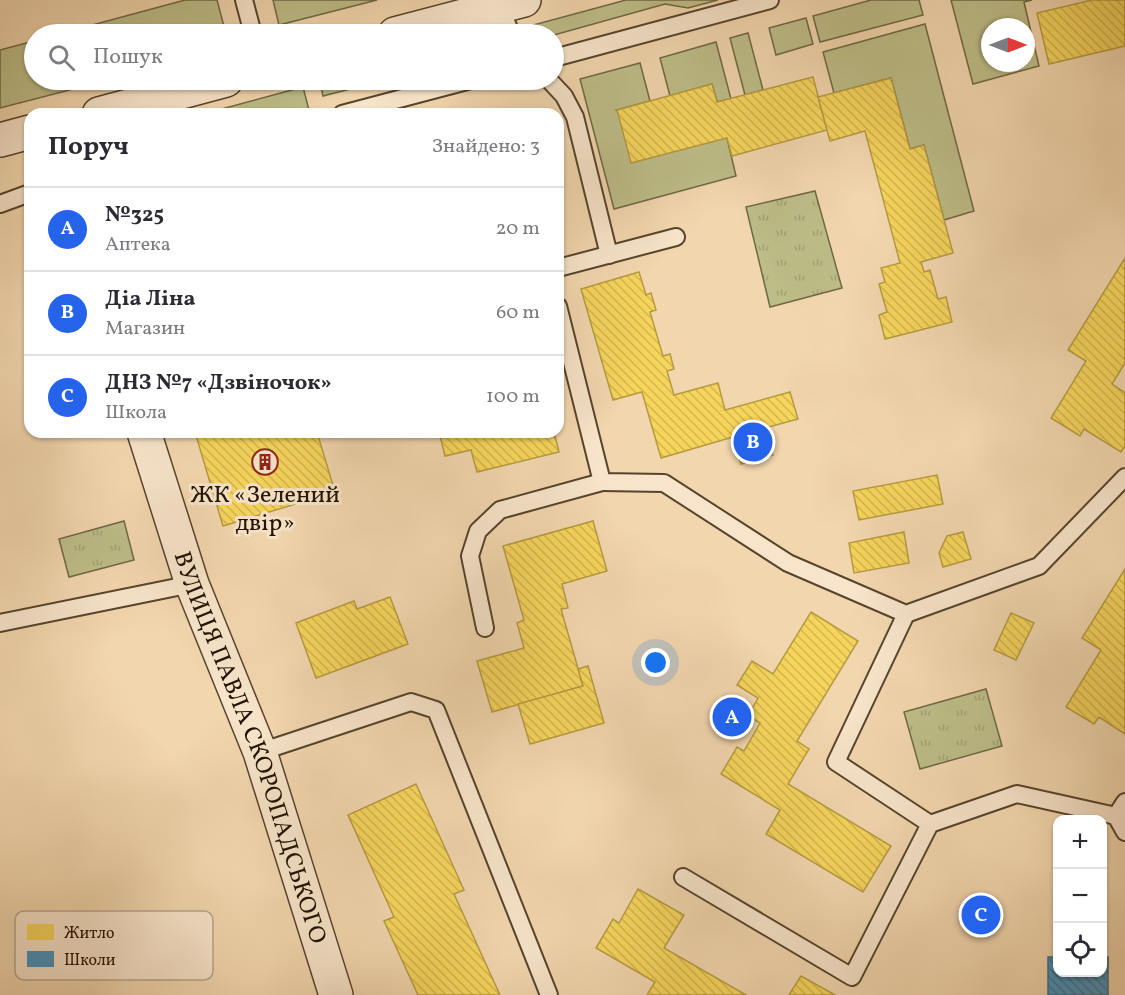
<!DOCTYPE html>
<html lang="uk">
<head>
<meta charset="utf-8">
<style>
  body { margin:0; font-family:Vollkorn,serif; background:#f2f2f3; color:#2b2b33 }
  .controls { position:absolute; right:18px; bottom:18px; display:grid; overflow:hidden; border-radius:12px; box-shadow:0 2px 4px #0004 }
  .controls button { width:54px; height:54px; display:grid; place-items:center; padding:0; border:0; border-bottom:2px solid #e1e1e2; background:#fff; color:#2b2b33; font:30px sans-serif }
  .compass { position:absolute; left:981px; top:18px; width:54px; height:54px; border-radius:50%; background:#fff; box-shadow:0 2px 4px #0004; rotate:90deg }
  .you { position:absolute; left:656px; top:663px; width:21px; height:21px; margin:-15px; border:4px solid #fff; border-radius:50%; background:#1a73e8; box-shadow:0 0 0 9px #1a73e833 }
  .badge { display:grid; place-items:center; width:39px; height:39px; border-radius:50%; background:#2563eb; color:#fff; font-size:20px; font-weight:700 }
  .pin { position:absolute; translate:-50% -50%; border:3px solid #fff; box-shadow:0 2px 6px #0006 }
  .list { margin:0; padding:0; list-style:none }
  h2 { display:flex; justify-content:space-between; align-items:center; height:78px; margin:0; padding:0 24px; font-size:26px }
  h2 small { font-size:20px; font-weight:400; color:#7c7c81 }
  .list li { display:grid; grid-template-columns:39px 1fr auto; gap:18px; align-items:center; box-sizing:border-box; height:84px; padding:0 24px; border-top:2px solid #e1e1e2 }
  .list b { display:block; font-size:22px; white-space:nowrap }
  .list p { margin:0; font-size:20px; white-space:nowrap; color:#7c7c81 }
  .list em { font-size:20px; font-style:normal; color:#7c7c81 }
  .icon { flex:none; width:33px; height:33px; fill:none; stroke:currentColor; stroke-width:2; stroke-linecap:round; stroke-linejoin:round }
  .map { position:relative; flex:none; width:1125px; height:995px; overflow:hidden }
  .search { position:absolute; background:#fff; box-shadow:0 2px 4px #0004; left:24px; top:24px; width:540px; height:66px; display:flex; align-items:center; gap:15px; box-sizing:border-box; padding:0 21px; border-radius:33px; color:#7c7c81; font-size:22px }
  .panel { position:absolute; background:#fff; box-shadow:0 2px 4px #0004; left:24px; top:108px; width:540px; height:330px; border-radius:18px }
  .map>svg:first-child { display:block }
</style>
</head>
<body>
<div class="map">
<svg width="1125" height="995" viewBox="0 0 1125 995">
  <defs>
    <pattern id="park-tufts" width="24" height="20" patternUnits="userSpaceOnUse" patternTransform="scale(1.5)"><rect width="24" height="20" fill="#bdbd88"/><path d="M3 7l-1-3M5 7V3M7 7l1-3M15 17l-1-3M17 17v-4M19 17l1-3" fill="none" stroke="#a2a274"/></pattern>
    <pattern id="homes-back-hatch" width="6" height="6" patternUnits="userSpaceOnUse" patternTransform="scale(1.5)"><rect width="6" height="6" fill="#f6d55c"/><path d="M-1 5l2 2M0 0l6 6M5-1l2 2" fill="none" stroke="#d3b64e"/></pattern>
    <pattern id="schools-back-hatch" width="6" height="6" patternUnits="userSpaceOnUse" patternTransform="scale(1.5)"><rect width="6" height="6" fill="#4393c3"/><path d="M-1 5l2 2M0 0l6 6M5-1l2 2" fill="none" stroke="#38779c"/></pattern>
  </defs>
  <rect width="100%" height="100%" fill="#f2d6ae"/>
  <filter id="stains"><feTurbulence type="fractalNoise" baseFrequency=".00333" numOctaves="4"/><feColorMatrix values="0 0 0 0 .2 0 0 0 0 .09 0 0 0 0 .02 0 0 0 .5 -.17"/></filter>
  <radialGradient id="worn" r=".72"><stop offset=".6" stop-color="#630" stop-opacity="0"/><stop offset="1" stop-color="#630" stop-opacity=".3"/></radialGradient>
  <g fill="#bdbd88" stroke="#706844" stroke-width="1.5" fill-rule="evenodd">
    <path d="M185,0H217L226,34H59Z"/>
    <path d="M273,0H377L279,25Z"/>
    <path d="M626,0H718L688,8L665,4L554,35L528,34L526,27Z"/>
    <path d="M871,0H919L923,15L820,42L813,16Z"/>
    <path d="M951,0H1032L1024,2L1039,66L973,84ZM990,27H1026V63H990Z"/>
    <path d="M806,18L813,44L776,55L769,28Z"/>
    <path d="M925,24L974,211L944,220L924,145L910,149L891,78L834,93L823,52Z"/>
    <path d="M748,33L763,90L745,95L730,38Z"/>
    <path d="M34,41V80H108L0,108V50Z"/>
    <path d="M716,42L731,99L717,102L712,84L670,96L660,58Z"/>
    <path d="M640,63L650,101L617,110L727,138L736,176L614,209L580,79Z"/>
    <path d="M330,80H385L323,96L320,82Z"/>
    <path d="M303,87L310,114H203Z"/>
  </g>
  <g fill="url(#park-tufts)" stroke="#706844" stroke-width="1.5">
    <path d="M815,191L842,288L770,307L746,207Z"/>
    <path d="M124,521L134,560L69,577L59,539Z"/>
    <path d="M986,689L1002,746L920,769L904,712Z"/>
  </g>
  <g fill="url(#homes-back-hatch)" stroke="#b69b41" stroke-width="1.5">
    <path d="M1092,0H1125V46L1049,64L1037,13Z"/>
    <path d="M813,77L827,130L732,156L727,138L631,163L617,110L712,84L717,102Z"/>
    <path d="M891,78L910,149L924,145L953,253L921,262L924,272L930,270L938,299L946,297L952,322L885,339L879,315L887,312L879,284L885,282L881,268L900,263L865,131L830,141L818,97Z"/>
    <path d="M1125,258V363L1112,384L1125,393V446L1121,452L1084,429L1080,436L1051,418L1086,361L1068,350Z"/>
    <path d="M639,272L646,295L651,293L656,310L650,312L663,356L670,354L674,369L667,371L674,395L718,383L725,410L790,392L798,419L765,428L773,455L741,464L733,437L661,458L642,392L613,400L581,289Z"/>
    <path d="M195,432H317L335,492L223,526Z"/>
    <path d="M439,432H554L559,452L477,472L471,450L445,456Z"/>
    <path d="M937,475L943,504L859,520L853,491Z"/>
    <path d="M593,521L607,571L562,584L568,608L561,609L583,686L492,712L477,661L524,648L517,623L524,620L503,546Z"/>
    <path d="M904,532L909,563L854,573L849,543Z"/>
    <path d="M963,532L971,559L943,567L939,553L947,536Z"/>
    <path d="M1125,569V734L1099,717L1094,724L1066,707L1101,650L1082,638Z"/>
    <path d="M390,597L408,644L316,678L296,623L354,601L357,609Z"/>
    <path d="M811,612L858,641L797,741L809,749L788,784L891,846L863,892L766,834L780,810L721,774L737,747L744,751L760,723L748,716L758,698L737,685L752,661L773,674Z"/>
    <path d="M1011,613L1034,623L1016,660L994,650Z"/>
    <path d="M588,666L604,723L530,744L518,704L583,686L578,669Z"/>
    <path d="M416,784L464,890L454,894L500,995H418L384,921L394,917L348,815Z"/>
    <path d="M638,889L684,915L664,948L746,995H647L655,982L596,948L613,919L619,923Z"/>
    <path d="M801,976L835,995H789Z"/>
  </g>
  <path fill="url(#schools-back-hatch)" stroke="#396d89" stroke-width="1.5" d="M1048,957H1058V972H1102V957H1108V995H1048Z"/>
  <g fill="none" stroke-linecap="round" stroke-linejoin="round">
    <g stroke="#56442c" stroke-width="20">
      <g id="service">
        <path d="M244,0L253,34"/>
        <path d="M500,6L511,34"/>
        <path d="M554,58L770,0"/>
        <path d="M549,80L564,96L575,117L609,255"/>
        <path d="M342,114L471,80"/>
        <path d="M0,204L30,193"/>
        <path d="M558,268L676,237"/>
        <path d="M558,306L602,482L664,483L788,563L906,614L1039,566L1125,477"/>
        <path d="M906,614L836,762L930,824"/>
        <path d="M0,623L192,584"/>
        <path d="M485,628L470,556L478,531L500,510L602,482"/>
        <path d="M260,752L411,702L436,710L549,995"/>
        <path d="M1116,816L1125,802"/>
        <path d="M683,877L852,977L930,824L1017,794L1116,816L1125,832"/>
      </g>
    </g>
    <g stroke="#56442c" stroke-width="36">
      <g id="minor">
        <path id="s1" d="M144,432L192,584L260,752L336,995"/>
      </g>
    </g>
    <g stroke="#56442c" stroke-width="36">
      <g id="tertiary">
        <path d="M395,34L524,0"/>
        <path d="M99,114L226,80"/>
        <path d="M0,140L30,132"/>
      </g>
    </g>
    <use href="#service" stroke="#f7e4ca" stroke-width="16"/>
    <use href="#minor" stroke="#f7e4ca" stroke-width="33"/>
    <use href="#tertiary" stroke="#f7e4ca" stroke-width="33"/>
  </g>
  <defs>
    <g id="building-ring" transform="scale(1.35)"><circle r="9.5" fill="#f7e4ca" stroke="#8f2418" stroke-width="1.5"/><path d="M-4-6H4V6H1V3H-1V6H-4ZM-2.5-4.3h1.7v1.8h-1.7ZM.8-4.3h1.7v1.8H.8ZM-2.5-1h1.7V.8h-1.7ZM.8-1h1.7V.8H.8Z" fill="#8f2418"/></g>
  </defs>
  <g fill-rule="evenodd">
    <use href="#building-ring" x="265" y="462"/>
  </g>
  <g text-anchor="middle" stroke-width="6" stroke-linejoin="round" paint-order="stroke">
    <g font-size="24" fill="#221301" stroke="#f7e4ca">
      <text x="265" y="502">ЖК «Зелений<tspan x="265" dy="28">двір»</tspan></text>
    </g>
    <g font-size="24" fill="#221301" stroke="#f7e4ca">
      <text dy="8" stroke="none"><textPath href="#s1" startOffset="333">ВУЛИЦЯ ПАВЛА СКОРОПАДСЬКОГО</textPath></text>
    </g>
  </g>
  <rect x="15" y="911" width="198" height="69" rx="9" fill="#f7e4ca" stroke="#b7a58e" stroke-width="1.5"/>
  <rect x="27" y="924" width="27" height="16" fill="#f6d55c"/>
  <rect x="27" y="951" width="27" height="16" fill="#4393c3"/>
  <g font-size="16" fill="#221301">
    <text x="64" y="938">Житло</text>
    <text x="64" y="965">Школи</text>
  </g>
  <rect width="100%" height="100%" filter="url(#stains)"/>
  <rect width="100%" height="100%" fill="url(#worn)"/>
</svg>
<div class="controls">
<button>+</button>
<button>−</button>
<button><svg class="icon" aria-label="locate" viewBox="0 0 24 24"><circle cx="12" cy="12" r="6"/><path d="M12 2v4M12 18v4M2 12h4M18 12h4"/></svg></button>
</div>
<svg class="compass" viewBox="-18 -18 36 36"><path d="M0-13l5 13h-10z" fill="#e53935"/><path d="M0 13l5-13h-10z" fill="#7c7c81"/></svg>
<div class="you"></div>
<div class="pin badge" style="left:732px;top:717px">A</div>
<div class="pin badge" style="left:753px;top:442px">B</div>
<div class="pin badge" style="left:981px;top:915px">C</div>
<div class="search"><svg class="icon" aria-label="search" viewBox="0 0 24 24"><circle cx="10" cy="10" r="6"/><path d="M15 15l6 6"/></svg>Пошук</div>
<section class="panel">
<h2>Поруч<small>Знайдено: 3</small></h2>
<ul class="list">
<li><span class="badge">A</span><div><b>№325</b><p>Аптека</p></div><em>20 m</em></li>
<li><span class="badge">B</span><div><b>Діа Ліна</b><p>Магазин</p></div><em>60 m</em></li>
<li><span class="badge">C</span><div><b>ДНЗ №7 «Дзвіночок»</b><p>Школа</p></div><em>100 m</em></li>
</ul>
</section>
</div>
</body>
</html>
